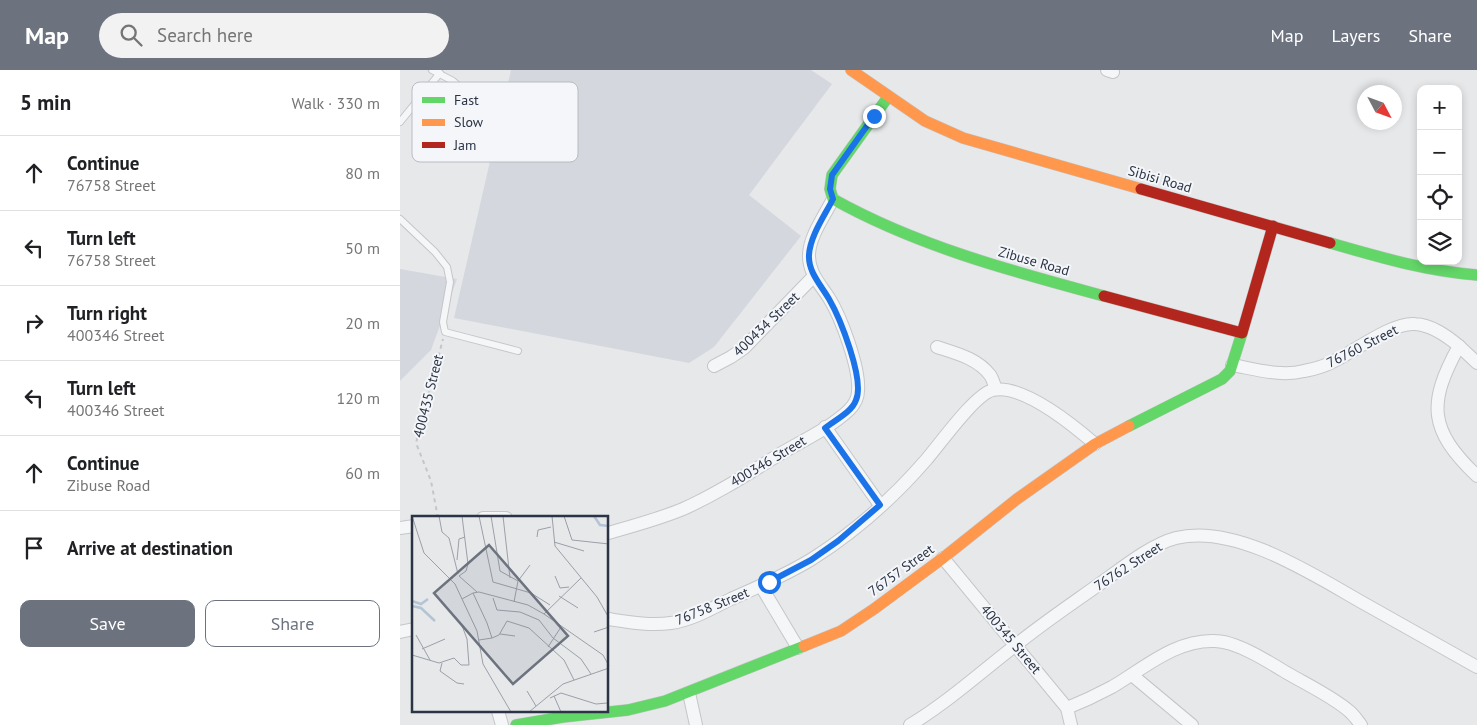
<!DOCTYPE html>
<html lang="en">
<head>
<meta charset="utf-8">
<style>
  body { margin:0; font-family:"PT Sans",sans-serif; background:#f2f2f2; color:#202124 }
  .controls { position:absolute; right:15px; top:15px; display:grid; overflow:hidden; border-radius:10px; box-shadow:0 2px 8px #0003 }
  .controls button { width:45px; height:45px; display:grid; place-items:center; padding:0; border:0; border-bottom:1px solid #e0e0e0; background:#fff; color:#202124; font:25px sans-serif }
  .compass { position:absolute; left:957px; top:15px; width:45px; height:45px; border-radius:50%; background:#fff; box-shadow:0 2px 8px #0003; rotate:131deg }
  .stop { position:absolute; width:15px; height:15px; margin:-11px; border:4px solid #1a73e8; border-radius:50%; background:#fff }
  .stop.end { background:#1a73e8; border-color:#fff; box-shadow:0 1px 5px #0008 }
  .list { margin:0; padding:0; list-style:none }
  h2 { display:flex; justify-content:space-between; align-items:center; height:65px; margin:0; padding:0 20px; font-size:21px }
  h2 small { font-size:16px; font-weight:400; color:#757577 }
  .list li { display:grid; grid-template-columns:32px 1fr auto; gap:15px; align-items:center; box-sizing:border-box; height:75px; padding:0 20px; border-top:1px solid #e0e0e0 }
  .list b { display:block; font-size:19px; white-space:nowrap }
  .list p { margin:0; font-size:16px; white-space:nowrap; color:#757577 }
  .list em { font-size:16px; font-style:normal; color:#757577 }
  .actions { display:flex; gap:10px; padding:15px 20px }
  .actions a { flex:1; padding:11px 0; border:1px solid #6c737f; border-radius:10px; text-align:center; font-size:18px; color:#6c737f }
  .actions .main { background:#6c737f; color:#fff }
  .icon { flex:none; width:28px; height:28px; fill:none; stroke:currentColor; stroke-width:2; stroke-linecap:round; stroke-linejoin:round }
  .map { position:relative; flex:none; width:1077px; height:655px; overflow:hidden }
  header { display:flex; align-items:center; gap:30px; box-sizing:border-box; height:70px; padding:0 25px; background:#6c737f; color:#fff }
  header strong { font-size:24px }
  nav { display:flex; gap:28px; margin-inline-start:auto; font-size:18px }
  .search { width:350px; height:45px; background:#f2f2f2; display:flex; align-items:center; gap:12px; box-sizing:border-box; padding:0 18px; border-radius:28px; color:#757577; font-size:19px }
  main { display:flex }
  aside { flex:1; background:#fff }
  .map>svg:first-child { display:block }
</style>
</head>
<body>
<header>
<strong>Map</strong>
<div class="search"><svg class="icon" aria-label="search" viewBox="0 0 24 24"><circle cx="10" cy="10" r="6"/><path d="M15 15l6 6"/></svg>Search here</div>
<nav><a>Map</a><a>Layers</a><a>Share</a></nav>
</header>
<main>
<aside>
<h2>5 min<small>Walk · 330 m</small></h2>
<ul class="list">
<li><svg class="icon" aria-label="ahead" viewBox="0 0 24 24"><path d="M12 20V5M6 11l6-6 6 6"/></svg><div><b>Continue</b><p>76758 Street</p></div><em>80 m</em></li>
<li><svg class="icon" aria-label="left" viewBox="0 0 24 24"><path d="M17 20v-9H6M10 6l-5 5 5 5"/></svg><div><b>Turn left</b><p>76758 Street</p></div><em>50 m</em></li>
<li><svg class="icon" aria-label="right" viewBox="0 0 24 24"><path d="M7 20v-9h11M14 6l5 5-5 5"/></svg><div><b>Turn right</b><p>400346 Street</p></div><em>20 m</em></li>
<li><svg class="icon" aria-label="left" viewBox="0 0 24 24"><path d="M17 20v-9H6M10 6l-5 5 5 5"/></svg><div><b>Turn left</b><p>400346 Street</p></div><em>120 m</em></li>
<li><svg class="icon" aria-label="ahead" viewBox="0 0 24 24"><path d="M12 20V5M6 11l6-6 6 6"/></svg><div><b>Continue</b><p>Zibuse Road</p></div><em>60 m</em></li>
<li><svg class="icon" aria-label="arrive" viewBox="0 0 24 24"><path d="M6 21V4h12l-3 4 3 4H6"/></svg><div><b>Arrive at destination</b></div></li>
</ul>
<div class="actions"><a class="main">Save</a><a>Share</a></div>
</aside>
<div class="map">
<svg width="1077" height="655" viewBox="0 0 1077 655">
  <rect width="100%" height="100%" fill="#e6e8ea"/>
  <g fill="#d4d7dd">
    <path d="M111,0H411L432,14L349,125L401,166L314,277L289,293L54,248Z"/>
    <path d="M0,199L57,209L31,280L0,311Z"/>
  </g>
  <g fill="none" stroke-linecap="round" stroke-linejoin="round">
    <g stroke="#c4c6c8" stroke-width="8">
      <g id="lane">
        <path d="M32,0L53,11L70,25L92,48L106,56L171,59"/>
        <path d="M0,52L40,3"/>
        <path d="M0,149L35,182L47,197L50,212L43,252L45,262L118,281"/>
      </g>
    </g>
    <g stroke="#c4c6c8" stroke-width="14">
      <g id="street">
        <path d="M707,0L713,2"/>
        <path d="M1059,276L1077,293"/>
        <path d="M537,277C555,283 577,288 590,305C593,309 594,315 596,319"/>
        <path d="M832,295C855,299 881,307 904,301C915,299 926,296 936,290C956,280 993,252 1015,254C1032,255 1047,266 1059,276C1027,334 1029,360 1077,406"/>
        <path d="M314,296L331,287L344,278L414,206"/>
        <path d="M425,357L480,435"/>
        <path d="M83,448H106"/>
        <path d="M0,458L14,456"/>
        <path d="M208,463C233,456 259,449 283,439C319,423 352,401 385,381C406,369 431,357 449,340C454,335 458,329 458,321C460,298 441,247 429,228C420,214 408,202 409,184C410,165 425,145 433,129"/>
        <path d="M543,488L667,638L671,655"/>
        <path d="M361,516L398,578"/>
        <path d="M208,549C228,552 250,556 271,553C293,550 312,538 331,529C358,517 386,505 412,489C453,463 494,427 526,390C540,374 575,324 593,320C623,314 673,355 695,374"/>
        <path d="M0,562L14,559"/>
        <path d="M732,605L792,655"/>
        <path d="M289,623L296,655"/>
        <path d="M667,638C682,632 697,625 712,617C743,599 776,569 815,571C836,571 869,592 887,603C906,614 933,627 949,641C954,645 957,650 961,655"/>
        <path d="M98,641L102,655"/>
        <path d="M510,655C548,632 581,602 616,575C643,553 673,533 701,513C722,498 752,474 776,468C836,453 915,506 965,534C1002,555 1040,576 1077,597"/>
      </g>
    </g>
    <g stroke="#c4c6c8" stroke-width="12">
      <g id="fast">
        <path d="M488,27L432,105L430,119L433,129C517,176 611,201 704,226"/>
        <path d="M930,173C979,187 1026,201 1077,205"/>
        <path d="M729,356L822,309L830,301L842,263"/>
        <path d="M116,655L163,647L228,640L265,631L404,576"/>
      </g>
    </g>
    <g stroke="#c4c6c8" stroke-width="12">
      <g id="slow">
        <path d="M451,0L525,51L563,68L741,119"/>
        <path d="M404,576L441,561L474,539L543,488L617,429L695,374L729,356"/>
      </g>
    </g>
    <g stroke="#c4c6c8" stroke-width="12">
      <g id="jam">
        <path d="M741,119L930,173"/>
        <path d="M704,226L842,263L873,156"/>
      </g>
    </g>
    <path stroke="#c5c6ca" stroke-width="2" stroke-dasharray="4 4" stroke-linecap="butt" d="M38,448L31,411L16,373L43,269"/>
    <use href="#lane" stroke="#f5f6f7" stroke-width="6"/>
    <use href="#street" stroke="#f5f6f7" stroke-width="12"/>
    <use href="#fast" stroke="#63d668" stroke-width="11"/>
    <use href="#slow" stroke="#ff974d" stroke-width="11"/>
    <use href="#jam" stroke="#b3261e" stroke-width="11"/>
  </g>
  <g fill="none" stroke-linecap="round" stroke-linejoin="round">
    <path stroke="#1a73e8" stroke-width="6" d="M369,512L411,490L438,471L480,435L425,358C435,350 452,342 456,330C465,310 440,248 429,229C421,215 408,202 409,185C410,166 425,145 433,129L430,119L432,105L474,46"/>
  </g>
  <g text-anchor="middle" stroke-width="4" stroke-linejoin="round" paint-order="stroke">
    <g font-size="14" fill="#2b3445" stroke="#f4f6f9">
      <text transform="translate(760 109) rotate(16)" y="5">Sibisi Road</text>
      <text transform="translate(634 191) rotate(16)" y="5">Zibuse Road</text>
      <text transform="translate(366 254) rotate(-44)" y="5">400434 Street</text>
      <text transform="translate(962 276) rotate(-27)" y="5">76760 Street</text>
      <text transform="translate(28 326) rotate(-76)" y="5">400435 Street</text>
      <text transform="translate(368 391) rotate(-31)" y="5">400346 Street</text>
      <text transform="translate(728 496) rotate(-33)" y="5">76762 Street</text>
      <text transform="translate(501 500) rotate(-36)" y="5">76757 Street</text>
      <text transform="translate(312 536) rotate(-22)" y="5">76758 Street</text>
      <text transform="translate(611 569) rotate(50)" y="5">400345 Street</text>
    </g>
  </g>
  <g transform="translate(12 446)">
    <rect width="196" height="196" fill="#e6e8ea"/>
    <path fill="none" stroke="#b4c4d5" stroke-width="2.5" d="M182,0L188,9L197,10M0,85L9,88L16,83M0,90L9,92L23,105"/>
    <path fill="none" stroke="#9ba0a8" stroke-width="1" d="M0,0L12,37L43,68L65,115L71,148L99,196M27,0L30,16L37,22L46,58M50,0L56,48L54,55L47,60L65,76M67,0L81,66L119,77L138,89M79,0L88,55L106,65M91,0L98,62M140,0L143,30L185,81L197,102M152,0L160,24L197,28M125,21L126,14L139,11M142,26L172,35M45,44L47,23L53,21M143,60L148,72L157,71M61,77L67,76L116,89L132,98L191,139L197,150M147,80L166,92M81,82L85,94L108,96L127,104L141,122L169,143L179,158M50,83L61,77L75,107L80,122L67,124M102,86L106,65L118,49M132,98L169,62M182,116L197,111M88,118L103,120M4,119L18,144M80,122L87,119L95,105L117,112L152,144L162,164M136,131L149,111M10,133L33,123M0,139L27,147L42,142L49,149H57L55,123L49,107M30,147L28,155L45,167L52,168M115,175L124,190M142,180L149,196M138,182L149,177L184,188L195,187M117,196L151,168L197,152"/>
    <path fill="#6c737f" fill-opacity="0.15" stroke="#6c737f" stroke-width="2.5" d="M77,29L156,120L101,168L22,77Z"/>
    <rect width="196" height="196" fill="none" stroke="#2b3445" stroke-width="2.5"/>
  </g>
  <rect x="12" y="12" width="166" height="80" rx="8" fill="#f4f6f9" stroke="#b8bcc3" stroke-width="1"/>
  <rect x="22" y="27" width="23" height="6" fill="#63d668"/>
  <rect x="22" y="49" width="23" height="7" fill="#ff974d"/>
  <rect x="22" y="72" width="23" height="6" fill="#b3261e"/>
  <g font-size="14" fill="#2b3445">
    <text x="54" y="35">Fast</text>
    <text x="54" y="57">Slow</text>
    <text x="54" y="80">Jam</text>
  </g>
</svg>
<div class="controls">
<button>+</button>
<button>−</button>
<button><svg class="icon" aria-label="locate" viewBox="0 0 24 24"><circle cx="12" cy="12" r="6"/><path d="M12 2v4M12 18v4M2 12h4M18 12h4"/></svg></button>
<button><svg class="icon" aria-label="layers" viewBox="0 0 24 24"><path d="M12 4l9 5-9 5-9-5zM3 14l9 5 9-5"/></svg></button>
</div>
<svg class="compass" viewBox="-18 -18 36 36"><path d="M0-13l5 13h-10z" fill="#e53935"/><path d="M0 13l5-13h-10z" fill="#757577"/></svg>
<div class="stop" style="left:369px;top:512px"></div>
<div class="stop end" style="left:474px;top:46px"></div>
</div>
</main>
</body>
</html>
